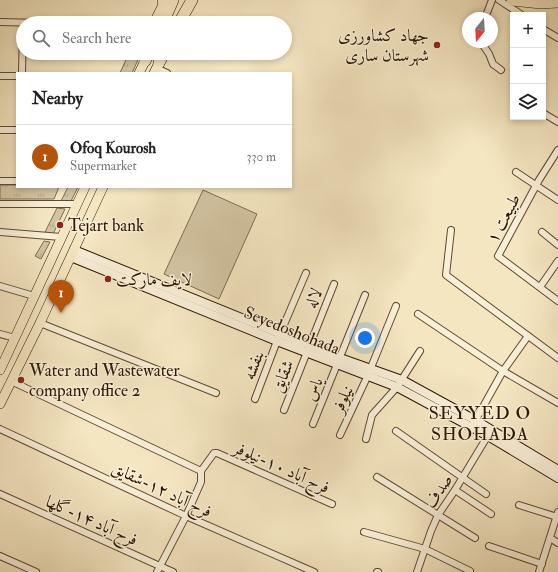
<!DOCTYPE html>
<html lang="en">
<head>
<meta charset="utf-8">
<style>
  body { margin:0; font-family:"IM FELL Double Pica",Amiri,serif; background:#f2f2f2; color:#222 }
  .controls { position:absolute; right:12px; top:12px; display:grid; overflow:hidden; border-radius:0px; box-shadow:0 2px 6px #0003 }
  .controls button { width:36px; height:36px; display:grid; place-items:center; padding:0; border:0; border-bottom:1px solid #e0e0e0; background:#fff; color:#222; font:20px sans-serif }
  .compass { position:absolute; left:462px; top:12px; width:36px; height:36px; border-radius:50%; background:#fff; box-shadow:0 2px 6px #0003; rotate:198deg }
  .you { position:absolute; left:365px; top:338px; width:14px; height:14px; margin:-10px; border:3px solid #fff; border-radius:50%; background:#1a73e8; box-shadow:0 0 0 6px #1a73e833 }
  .badge { display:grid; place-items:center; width:26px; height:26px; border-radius:50%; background:#b45309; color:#fff; font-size:13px; font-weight:700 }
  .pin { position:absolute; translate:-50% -33px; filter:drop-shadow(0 1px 2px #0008) }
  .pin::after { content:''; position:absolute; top:21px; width:14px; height:12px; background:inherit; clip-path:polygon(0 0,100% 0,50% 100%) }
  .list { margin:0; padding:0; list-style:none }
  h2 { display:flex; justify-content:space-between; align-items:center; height:52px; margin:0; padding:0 16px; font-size:17px }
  h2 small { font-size:13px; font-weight:400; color:#767676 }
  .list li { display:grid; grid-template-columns:26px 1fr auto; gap:12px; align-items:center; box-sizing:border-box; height:64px; padding:0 16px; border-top:1px solid #e0e0e0 }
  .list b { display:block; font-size:15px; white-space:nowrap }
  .list p { margin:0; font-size:13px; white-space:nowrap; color:#767676 }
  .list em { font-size:13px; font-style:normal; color:#767676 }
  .icon { flex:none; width:22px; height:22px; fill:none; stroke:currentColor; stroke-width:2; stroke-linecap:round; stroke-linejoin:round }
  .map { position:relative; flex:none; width:558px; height:572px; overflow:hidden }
  .search { position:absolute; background:#fff; box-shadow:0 2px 6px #0003; left:16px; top:16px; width:276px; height:44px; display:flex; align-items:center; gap:10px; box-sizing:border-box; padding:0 14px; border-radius:22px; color:#767676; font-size:15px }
  .panel { position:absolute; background:#fff; box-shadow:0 2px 6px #0003; left:16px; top:72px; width:276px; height:116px; border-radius:0px }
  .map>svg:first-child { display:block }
</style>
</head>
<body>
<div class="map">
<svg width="558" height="572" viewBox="0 0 558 572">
  <defs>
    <pattern id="grass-tufts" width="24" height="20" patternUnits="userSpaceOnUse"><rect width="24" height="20" fill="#d2c3a1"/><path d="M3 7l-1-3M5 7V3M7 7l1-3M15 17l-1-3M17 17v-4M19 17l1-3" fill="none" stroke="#b4a789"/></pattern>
  </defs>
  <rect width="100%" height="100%" fill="#f4e6c1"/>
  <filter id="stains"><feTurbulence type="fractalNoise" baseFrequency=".005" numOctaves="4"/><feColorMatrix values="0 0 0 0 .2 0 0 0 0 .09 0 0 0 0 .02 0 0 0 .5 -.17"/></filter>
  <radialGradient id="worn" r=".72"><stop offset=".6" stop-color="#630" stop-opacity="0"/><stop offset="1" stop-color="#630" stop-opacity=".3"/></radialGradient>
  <g fill="url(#grass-tufts)" stroke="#7f6c52">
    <path d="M129,53H141L132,73H120Z"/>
    <path d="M0,185H17V187H59L54,199H0Z"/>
    <path d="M68,187H78L71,201H61Z"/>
    <path d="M57,208L65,209L53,234L45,232Z"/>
    <path d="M44,241L50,242L41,259L35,256Z"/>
  </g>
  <path fill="#d2c3a1" stroke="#7f6c52" d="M203,190L257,214L219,299L164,274Z"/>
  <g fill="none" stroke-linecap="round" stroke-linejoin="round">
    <g stroke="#5e4a32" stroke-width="8">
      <g id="street">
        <path d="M499,0L522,15"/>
        <path d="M485,18L492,0"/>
        <path d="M0,22L42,23"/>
        <path d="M543,29L558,38"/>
        <path d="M481,42L489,54L493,64L501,70"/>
        <path d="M156,68L167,73"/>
        <path d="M22,73L23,29"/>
        <path d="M0,76H17"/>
        <path d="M543,113L558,122"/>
        <path d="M0,130H17"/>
        <path d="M558,150L539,180L498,256L558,301"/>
        <path d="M516,172L558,200"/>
        <path d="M0,181H17"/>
        <path d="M0,204H77"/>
        <path d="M451,230L446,275L558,358"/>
        <path d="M0,232L61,237"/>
        <path d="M542,232L558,245"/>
        <path d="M0,286L34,296"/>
        <path d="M540,287L558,261"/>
        <path d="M418,314L503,371L558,403"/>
        <path d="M40,323L216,393"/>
        <path d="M0,334L15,338"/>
        <path d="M370,370L396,306"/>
        <path d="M11,381L201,471L214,453H217L332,504"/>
        <path d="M255,399L277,341L306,273"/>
        <path d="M284,410L334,284"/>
        <path d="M474,423L503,371L528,336"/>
        <path d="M313,424L365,295"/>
        <path d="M0,429L186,516L314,572"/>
        <path d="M396,431L486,494"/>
        <path d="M340,435L368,375"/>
        <path d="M366,439L372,415L397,387L420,351"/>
        <path d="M377,477L475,538"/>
        <path d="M455,490L491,514"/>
        <path d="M0,494L173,572"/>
        <path d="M519,505L557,517"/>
        <path d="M364,532L425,549L470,571"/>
        <path d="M550,538L558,543"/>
        <path d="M489,546L542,564"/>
        <path d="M0,556L36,572"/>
        <path d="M157,572L186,516L201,482V471"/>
        <path d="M377,572H378"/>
        <path d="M417,572L431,531L438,515L455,490L490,432"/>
        <path d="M539,572L558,512"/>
      </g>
    </g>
    <g stroke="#2c1603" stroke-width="10">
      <g id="secondary">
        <path d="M74,250L340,358L402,380L475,420L558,470"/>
        <path d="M71,257L277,341L397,387L488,436L558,478"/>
      </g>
    </g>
    <g stroke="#2c1603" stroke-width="10">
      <g id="primary">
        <path d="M139,73L145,61"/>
        <path d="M154,73L159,63"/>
        <path d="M0,370L85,187"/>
        <path d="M0,404L40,323L103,187"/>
      </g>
    </g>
    <g stroke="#2c1603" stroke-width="12">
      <g id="highway">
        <path d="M512,0L541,3L558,2"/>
        <path d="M155,23L164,5L163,0"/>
        <path d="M163,23L173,0"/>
        <path d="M179,23L192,0"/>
        <path d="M145,61L149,53"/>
        <path d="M159,63L164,53"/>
      </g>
    </g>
    <use href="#street" stroke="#f8efd7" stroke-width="6"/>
    <use href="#secondary" stroke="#f8efd7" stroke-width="8"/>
    <use href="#primary" stroke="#f4e6c1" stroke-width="9"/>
    <use href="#highway" stroke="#f4e6c1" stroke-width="11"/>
  </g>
  <g fill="#8f2418" stroke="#f8efd7" stroke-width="1.5">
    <circle cx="437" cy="45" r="4"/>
    <circle cx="60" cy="225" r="4"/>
    <circle cx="108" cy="279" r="4"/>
    <circle cx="21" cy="380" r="4"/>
  </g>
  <g text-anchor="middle" stroke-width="3" stroke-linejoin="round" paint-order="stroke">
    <g font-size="17" fill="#2c1603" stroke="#f8efd7" text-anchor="start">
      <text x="429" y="41" text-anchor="end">جهاد کشاورزی<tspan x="429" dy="20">شهرستان ساری</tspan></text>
      <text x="68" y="231">Tejart bank</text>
      <text x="116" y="285">لایف مارکت</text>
      <text x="29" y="376">Water and Wastewater<tspan x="29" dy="20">company office 2</tspan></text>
    </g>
    <g font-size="17" fill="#2c1603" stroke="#f8efd7">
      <text transform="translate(503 218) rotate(-62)" y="6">طبیعت ۱</text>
      <text transform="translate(313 298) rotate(-68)" y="6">لاله</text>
      <text transform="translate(292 330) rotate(22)" y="6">Seyedoshohada</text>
      <text transform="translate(253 365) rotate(-69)" y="6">بنفشه</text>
      <text transform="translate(282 376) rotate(-68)" y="6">شقایق</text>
      <text transform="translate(313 389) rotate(-68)" y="6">یاس</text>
      <text transform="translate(342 399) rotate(-65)" y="6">نیلوفر</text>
      <text transform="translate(282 467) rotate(24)" y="6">فرح آباد ۱۰-نیلوفر</text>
      <text transform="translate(162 489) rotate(25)" y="6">فرح آباد ۱۲-شقایق</text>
      <text transform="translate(438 491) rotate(-58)" y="6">صدف</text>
      <text transform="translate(92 520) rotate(24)" y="6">فرح آباد ۱۴-گلها</text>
    </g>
    <g font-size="18" letter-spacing="1" fill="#2c1603" stroke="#f8efd7">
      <text x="480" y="419">SEYYED O<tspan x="480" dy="21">SHOHADA</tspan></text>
    </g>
  </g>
  <rect width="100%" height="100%" filter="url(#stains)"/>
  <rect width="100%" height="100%" fill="url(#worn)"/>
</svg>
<div class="controls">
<button>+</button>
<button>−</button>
<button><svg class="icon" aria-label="layers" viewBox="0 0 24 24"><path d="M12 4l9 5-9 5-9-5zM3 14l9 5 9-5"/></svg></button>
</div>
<svg class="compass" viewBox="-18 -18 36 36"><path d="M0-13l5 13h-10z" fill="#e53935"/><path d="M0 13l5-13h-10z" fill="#767676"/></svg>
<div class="you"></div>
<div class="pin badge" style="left:61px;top:313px">1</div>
<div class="search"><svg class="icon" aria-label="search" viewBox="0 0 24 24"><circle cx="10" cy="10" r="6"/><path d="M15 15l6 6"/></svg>Search here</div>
<section class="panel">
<h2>Nearby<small></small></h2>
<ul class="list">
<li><span class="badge">1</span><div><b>Ofoq Kourosh</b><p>Supermarket</p></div><em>330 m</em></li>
</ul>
</section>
</div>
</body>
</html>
